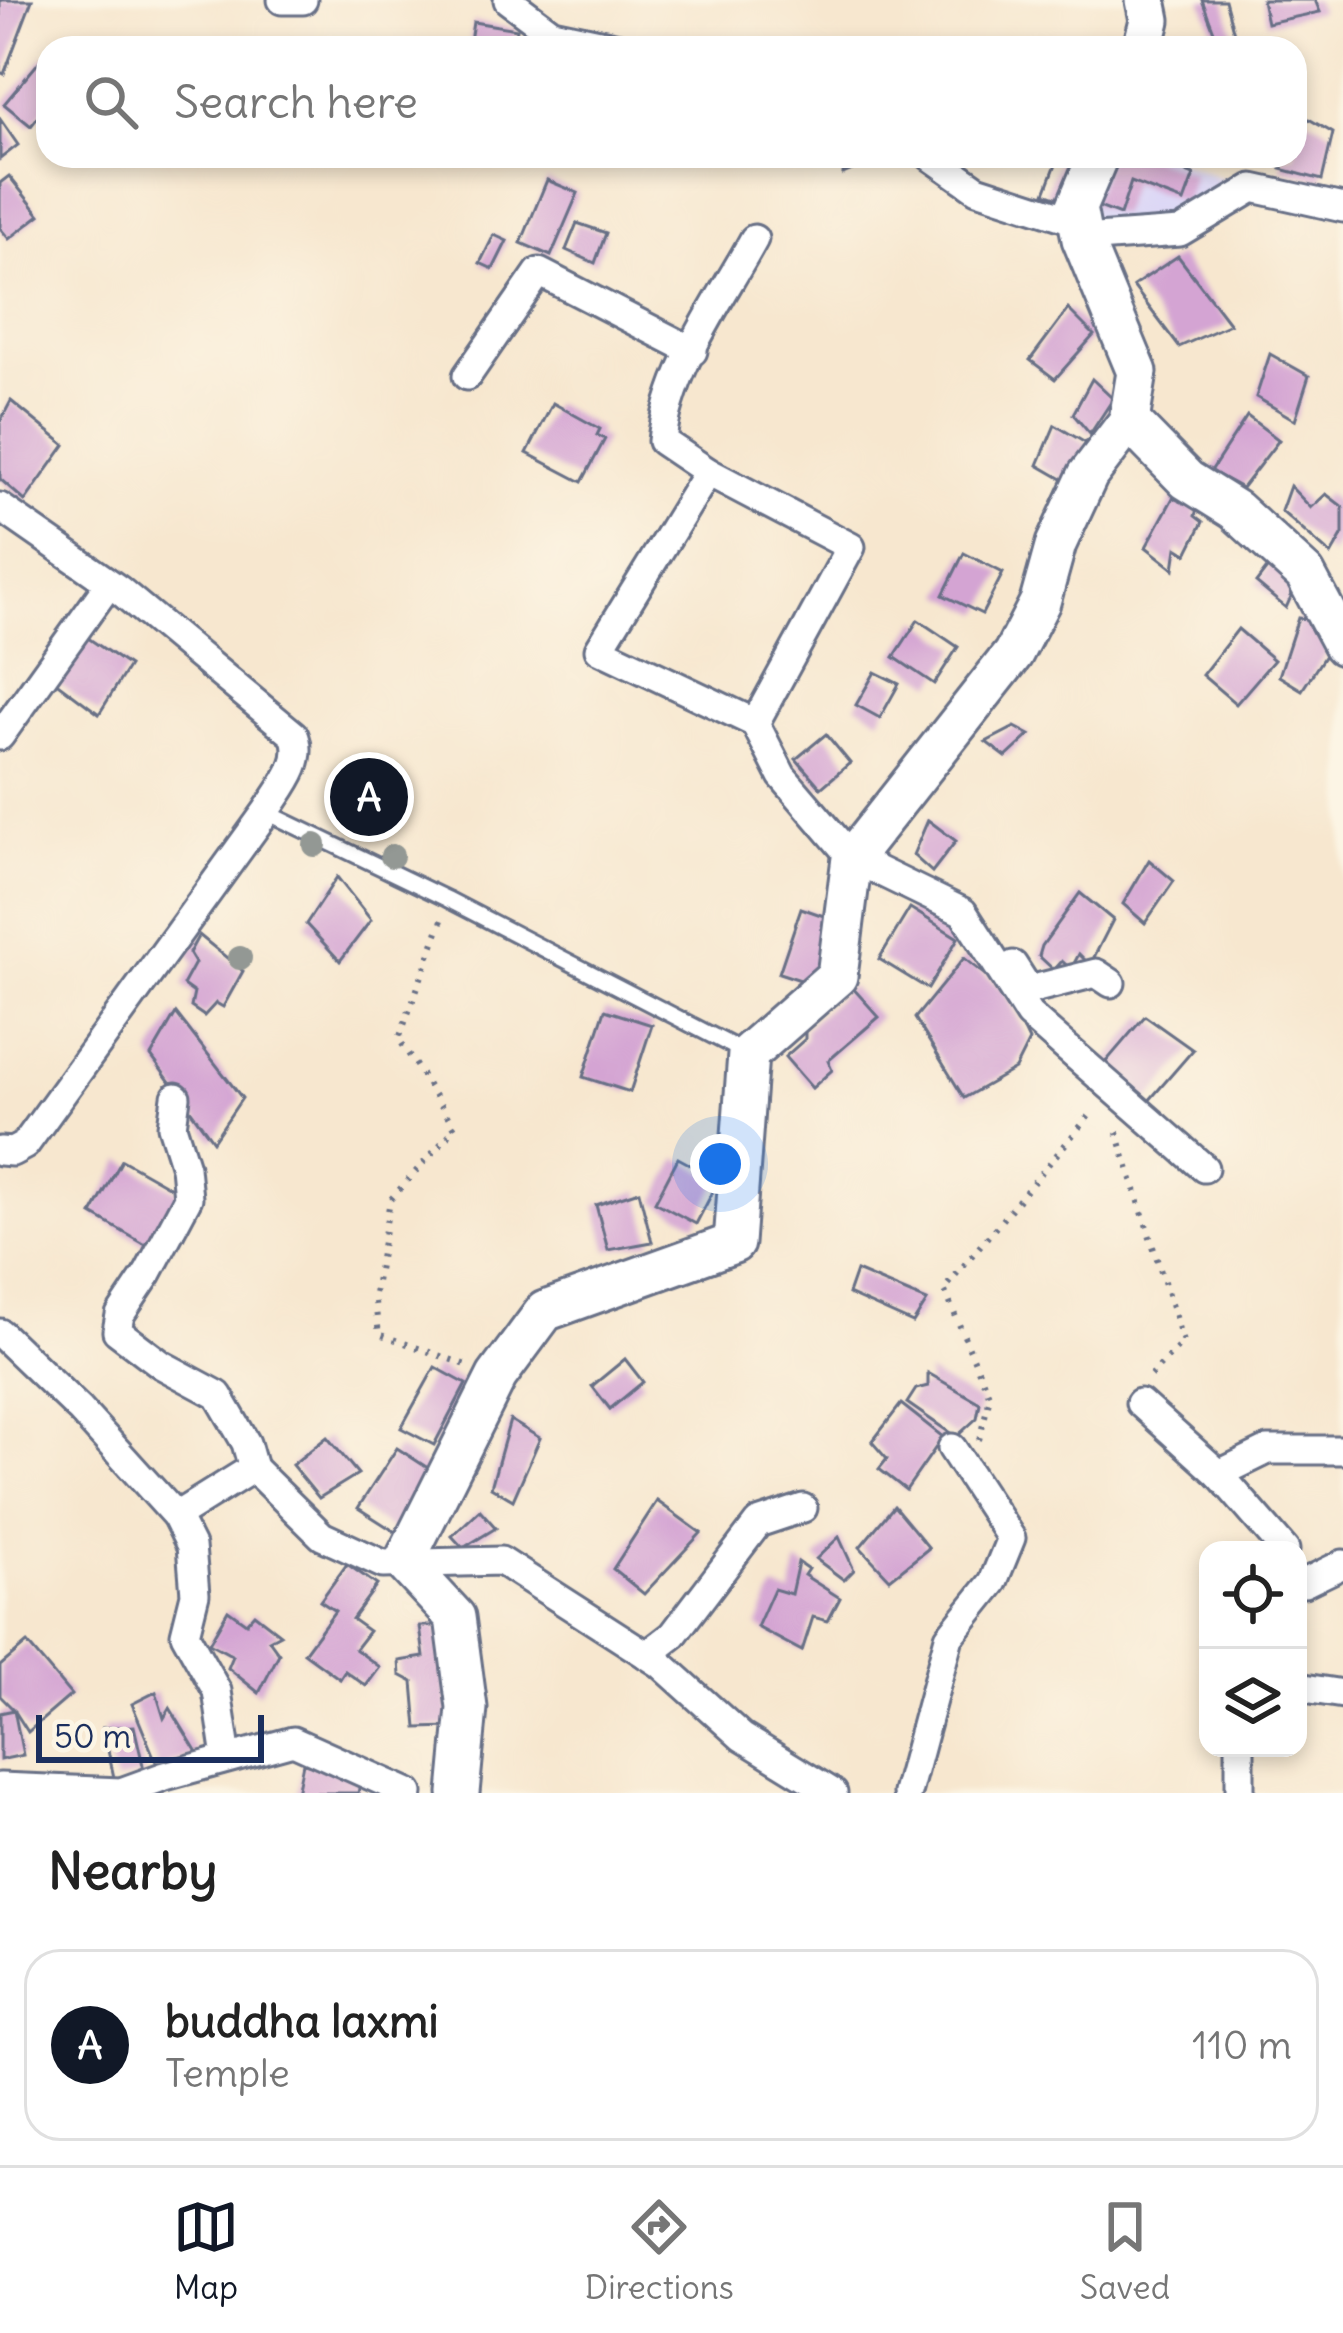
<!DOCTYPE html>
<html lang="en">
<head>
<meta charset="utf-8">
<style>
  body { margin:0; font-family:Delius,sans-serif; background:#f6f6f6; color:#222 }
  .controls { position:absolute; right:36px; bottom:36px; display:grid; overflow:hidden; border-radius:24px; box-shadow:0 6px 18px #0003 }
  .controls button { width:108px; height:108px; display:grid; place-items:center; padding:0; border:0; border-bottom:3px solid #e0e0e0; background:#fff; color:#222; font:60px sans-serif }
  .scale { position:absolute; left:36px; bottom:30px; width:228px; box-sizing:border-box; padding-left:12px; border:6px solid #1b2f5e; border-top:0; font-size:33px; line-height:42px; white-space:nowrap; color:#1b2f5e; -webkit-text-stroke:9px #fcf5e5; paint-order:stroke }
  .you { position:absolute; left:720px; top:1164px; width:42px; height:42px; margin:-30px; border:9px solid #fff; border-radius:50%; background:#1a73e8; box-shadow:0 0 0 18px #1a73e833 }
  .badge { display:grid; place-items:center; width:78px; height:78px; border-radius:50%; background:#111827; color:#fff; font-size:39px; font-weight:700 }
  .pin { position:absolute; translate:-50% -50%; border:6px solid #fff; box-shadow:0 3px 12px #0006 }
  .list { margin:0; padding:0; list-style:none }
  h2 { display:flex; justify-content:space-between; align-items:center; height:156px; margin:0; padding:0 48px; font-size:51px }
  h2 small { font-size:39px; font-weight:400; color:#767676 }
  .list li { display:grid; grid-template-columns:78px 1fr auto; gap:36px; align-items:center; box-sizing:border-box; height:192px; margin:0 24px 24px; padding:0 24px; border:3px solid #e0e0e0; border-radius:36px }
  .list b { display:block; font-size:45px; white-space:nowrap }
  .list p { margin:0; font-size:39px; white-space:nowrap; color:#767676 }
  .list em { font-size:39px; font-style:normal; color:#767676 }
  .icon { flex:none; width:66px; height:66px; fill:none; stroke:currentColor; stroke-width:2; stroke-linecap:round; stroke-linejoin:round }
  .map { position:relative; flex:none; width:1343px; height:1793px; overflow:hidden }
  .search { position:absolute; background:#fff; box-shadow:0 6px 18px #0003; left:36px; right:36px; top:36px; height:132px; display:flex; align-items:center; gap:30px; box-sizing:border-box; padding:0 42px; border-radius:36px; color:#767676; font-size:45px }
  .sheet { height:372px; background:#fff }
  nav { display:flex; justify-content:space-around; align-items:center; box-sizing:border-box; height:168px; border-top:3px solid #e0e0e0; background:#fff; font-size:33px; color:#767676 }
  nav a { display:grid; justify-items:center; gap:6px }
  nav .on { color:#111827 }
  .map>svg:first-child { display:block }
</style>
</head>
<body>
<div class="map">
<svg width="1343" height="1793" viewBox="0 0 1343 1793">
  <rect width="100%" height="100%" fill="#fcf5e5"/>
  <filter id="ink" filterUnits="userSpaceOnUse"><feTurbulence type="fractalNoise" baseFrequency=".00833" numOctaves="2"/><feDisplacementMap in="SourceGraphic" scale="24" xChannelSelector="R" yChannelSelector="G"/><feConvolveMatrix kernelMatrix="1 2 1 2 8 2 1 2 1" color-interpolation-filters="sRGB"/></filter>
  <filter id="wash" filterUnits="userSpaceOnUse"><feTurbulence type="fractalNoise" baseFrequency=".004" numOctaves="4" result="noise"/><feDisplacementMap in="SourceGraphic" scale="48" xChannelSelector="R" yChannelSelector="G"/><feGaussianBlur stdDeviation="2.7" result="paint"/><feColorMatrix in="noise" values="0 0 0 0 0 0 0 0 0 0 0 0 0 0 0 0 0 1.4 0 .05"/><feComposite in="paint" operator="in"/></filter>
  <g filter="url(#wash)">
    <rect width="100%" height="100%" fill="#f7e7cf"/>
    <path fill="#dad6f7" d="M1097,156H1165L1226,180L1188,214L1113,233L1076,208Z"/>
    <g id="blocks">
      <g fill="#d4a4d3">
        <path d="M0,0H32L4,74L0,72Z"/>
        <path d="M1202,0H1225L1236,41L1220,47Z"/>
        <path d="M1262,0H1315L1320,12L1267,23Z"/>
        <path d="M473,22L517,29L514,48H469Z"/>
        <path d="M44,56L48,59V104L31,126L4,104Z"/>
        <path d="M1295,111L1333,133L1322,180L1281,169L1284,156H1295Z"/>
        <path d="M0,119L18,145L0,159Z"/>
        <path d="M844,156H885L843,174Z"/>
        <path d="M1059,156H1087L1069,202L1045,193Z"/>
        <path d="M1109,156H1146L1194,175L1184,202L1131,182L1120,215L1091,204Z"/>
        <path d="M9,176L40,215L9,239L0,228V183Z"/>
        <path d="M547,180L578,193L551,256L521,243Z"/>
        <path d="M577,223L606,233L595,263L566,250Z"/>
        <path d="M494,235L507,241L493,269L480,263Z"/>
        <path d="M1178,256L1230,324L1179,347L1133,286Z"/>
        <path d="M1068,309L1094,335L1055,379L1030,360Z"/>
        <path d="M1270,354L1309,376L1295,420L1256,397Z"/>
        <path d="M1092,379L1113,399L1090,434L1073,414Z"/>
        <path d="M11,401L65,445L25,501L0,479V422Z"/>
        <path d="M553,403L600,429L597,435L605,439L582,482L527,453Z"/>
        <path d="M1247,416L1279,440L1242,488L1211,471Z"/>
        <path d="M1055,425L1089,445L1069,483L1038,465Z"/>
        <path d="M1290,486L1311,508L1326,494L1343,507V534L1331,555L1281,511Z"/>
        <path d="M1173,498L1197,509L1195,516L1203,522L1187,554L1177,548L1174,569L1146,547Z"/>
        <path d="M964,553L1003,573L982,614L943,595Z"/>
        <path d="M1276,557L1296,585L1286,608L1256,583Z"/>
        <path d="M1298,618L1315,620L1316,637L1329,649L1302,690L1279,676Z"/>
        <path d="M918,620L958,647L934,684L894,657Z"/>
        <path d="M1238,629L1274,660L1236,704L1202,675Z"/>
        <path d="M85,636L129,666L99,714L55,681Z"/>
        <path d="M875,672L899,684L880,718L856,705Z"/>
        <path d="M1015,727L1030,735L1006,757L986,742Z"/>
        <path d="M826,734L850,763L821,788L796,759Z"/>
        <path d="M928,820L956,841L932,872L913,855Z"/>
        <path d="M1149,860L1174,881L1145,923L1123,904Z"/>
        <path d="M337,877L371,920L340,961L306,924Z"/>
        <path d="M1080,893L1113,920L1090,965L1079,954L1071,969L1062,961L1054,970L1039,956L1042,946Z"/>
        <path d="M801,908L838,921L816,985L779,973Z"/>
        <path d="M910,908L958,938L928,989L879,959Z"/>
        <path d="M199,935L243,971L223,1007L216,1003L204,1016L191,1007L194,993L183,985L195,963L189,953Z"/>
        <path d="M964,958L1005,991L1029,1041L1015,1069L964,1098L915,1018Z"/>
        <path d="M851,986L879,1017L828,1061L832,1070L812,1088L785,1057L805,1039V1029Z"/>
        <path d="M605,1010L652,1025L630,1092L583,1077Z"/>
        <path d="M176,1013L242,1098L213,1141L151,1056Z"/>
        <path d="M1145,1016L1193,1050L1147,1103L1104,1064Z"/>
        <path d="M678,1158L719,1180L696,1224L655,1202Z"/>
        <path d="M122,1160L182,1194L151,1248L92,1214Z"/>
        <path d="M639,1191L652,1242L608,1250L596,1205Z"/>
        <path d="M856,1271L927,1301L913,1323L848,1294Z"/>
        <path d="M625,1359L643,1382L610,1409L592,1386Z"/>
        <path d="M435,1367L466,1384L434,1445L401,1428Z"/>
        <path d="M928,1373L980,1403L977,1418L956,1437L907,1403L916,1389L928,1386Z"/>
        <path d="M901,1404L943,1437L906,1490L879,1469L887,1459L872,1442Z"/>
        <path d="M510,1420L540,1438L513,1500L491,1487Z"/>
        <path d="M327,1437L358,1474L319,1498L292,1465Z"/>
        <path d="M397,1448L437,1474L397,1533L358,1508Z"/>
        <path d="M657,1501L701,1533L644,1594L613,1569Z"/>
        <path d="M894,1506L929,1548L890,1579L860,1547Z"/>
        <path d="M480,1510L496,1528L463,1548L452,1536Z"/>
        <path d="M839,1537L854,1570L844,1580L816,1559Z"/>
        <path d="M798,1562L808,1569L804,1575L840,1598L828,1621L813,1617L802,1651L757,1627L774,1589L791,1594Z"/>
        <path d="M347,1564L377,1585L352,1619L369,1631L355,1649L380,1667L366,1686L345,1671L340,1679L304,1653L335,1611L320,1601Z"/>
        <path d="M228,1610L246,1623L254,1614L280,1634L269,1640L279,1654L259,1693L228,1668L233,1656L209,1643Z"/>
        <path d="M420,1626H438L451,1727L417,1728L413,1682L400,1675L399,1661L424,1657Z"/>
        <path d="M27,1643L71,1695L28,1732L14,1710L23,1755L0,1760V1713L14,1710L0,1696V1666Z"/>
        <path d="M156,1692L164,1718L170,1708L197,1752L159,1769L132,1704Z"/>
        <path d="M134,1726L145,1774L115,1782L103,1728Z"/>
        <path d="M303,1763L362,1774L358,1793H297Z"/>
      </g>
    </g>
  </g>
  <g filter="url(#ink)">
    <use href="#blocks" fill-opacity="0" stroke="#686f86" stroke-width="3"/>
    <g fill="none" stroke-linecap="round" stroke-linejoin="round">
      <g stroke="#686f86" stroke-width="20">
        <path id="lane" d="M266,812L447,899L744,1052"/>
      </g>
      <g stroke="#686f86" stroke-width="33">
        <g id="street">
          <path d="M282,0H303"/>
          <path d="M508,0L552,33L623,48"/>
          <path d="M930,156L977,189L1079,222"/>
          <path d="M754,239C721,300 669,369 662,441L708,472L851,547L755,723L782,776L852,858L963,912L1029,1015L1204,1168"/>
          <path d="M1082,239L1180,232L1253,188L1343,208"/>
          <path d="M467,376L539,272L693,351"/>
          <path d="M708,472L599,649L755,723"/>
          <path d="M0,507L118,589L294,735C306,762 280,789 266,812L25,1145L12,1152L0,1151"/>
          <path d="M0,736L109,584"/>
          <path d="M1013,965L1029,990L1096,973L1111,983"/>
          <path d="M176,1097L172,1126L185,1167L188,1198L148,1273L120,1315L117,1331L162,1365L218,1395L246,1443L253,1468L176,1516"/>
          <path d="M0,1333L80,1410L176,1516L191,1546L195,1594L185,1634L217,1691L227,1758"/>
          <path d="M1140,1403L1219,1474L1285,1550"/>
          <path d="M253,1468L322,1536L383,1564L501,1561L661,1664L742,1737L833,1793"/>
          <path d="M1219,1474L1268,1450H1343"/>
          <path d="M1304,1583L1343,1564"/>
          <path d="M647,1655L673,1635L758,1523L803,1508"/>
          <path d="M1298,1687L1343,1694"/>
          <path d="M1240,1748V1793"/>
          <path d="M0,1787L121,1792L165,1776L293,1741L409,1793"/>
          <path d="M907,1793L949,1637L993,1582L1011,1538L952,1448"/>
        </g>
      </g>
      <g stroke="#686f86" stroke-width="45">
        <g id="secondary">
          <path d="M1143,48L1150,20L1146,0"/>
          <path d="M1129,421L1187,480L1235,510L1305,574L1343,645"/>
          <path d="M459,1793L467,1708L455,1617L404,1562L497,1376L545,1311L734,1243L748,1054L837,976L852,858L1013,654L1040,602L1056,544L1088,475L1129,421L1137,372L1082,239L1076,208L1098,156"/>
        </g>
      </g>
      <g stroke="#686f86" stroke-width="6" stroke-dasharray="3 9" stroke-linecap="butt">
        <path d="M442,920L399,1039L455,1128L390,1200L374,1294L379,1334L466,1365"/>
        <path d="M1117,1132L1183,1342L1149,1377"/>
        <path d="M979,1440L990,1397L944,1289L1094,1110"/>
      </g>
      <use href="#lane" stroke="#fff" stroke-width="14"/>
      <use href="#street" stroke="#fff" stroke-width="27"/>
      <use href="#secondary" stroke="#fff" stroke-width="39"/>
    </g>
    <g fill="#939894">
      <circle cx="315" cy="845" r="12"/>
      <circle cx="392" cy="856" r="12"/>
      <circle cx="240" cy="958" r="12"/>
    </g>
  </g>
</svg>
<div class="controls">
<button><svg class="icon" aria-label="locate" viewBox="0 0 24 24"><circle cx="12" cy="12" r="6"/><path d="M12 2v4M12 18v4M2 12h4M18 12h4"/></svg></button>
<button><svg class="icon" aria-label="layers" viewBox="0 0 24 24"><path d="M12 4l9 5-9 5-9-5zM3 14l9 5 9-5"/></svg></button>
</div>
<div class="scale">50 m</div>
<div class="you"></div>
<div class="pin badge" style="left:369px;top:797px">A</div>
<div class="search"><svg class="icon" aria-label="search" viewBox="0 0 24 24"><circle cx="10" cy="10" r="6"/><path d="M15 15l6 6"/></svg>Search here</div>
</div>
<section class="sheet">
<h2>Nearby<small></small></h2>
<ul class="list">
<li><span class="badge">A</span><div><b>buddha laxmi</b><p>Temple</p></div><em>110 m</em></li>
</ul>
</section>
<nav>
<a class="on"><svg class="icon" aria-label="map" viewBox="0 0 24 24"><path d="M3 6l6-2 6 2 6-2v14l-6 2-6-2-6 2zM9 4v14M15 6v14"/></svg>Map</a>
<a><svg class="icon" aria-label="directions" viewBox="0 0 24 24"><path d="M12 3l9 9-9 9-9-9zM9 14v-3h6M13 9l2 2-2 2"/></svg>Directions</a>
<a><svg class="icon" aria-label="saved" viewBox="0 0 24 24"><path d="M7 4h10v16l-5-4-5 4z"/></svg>Saved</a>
</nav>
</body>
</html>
